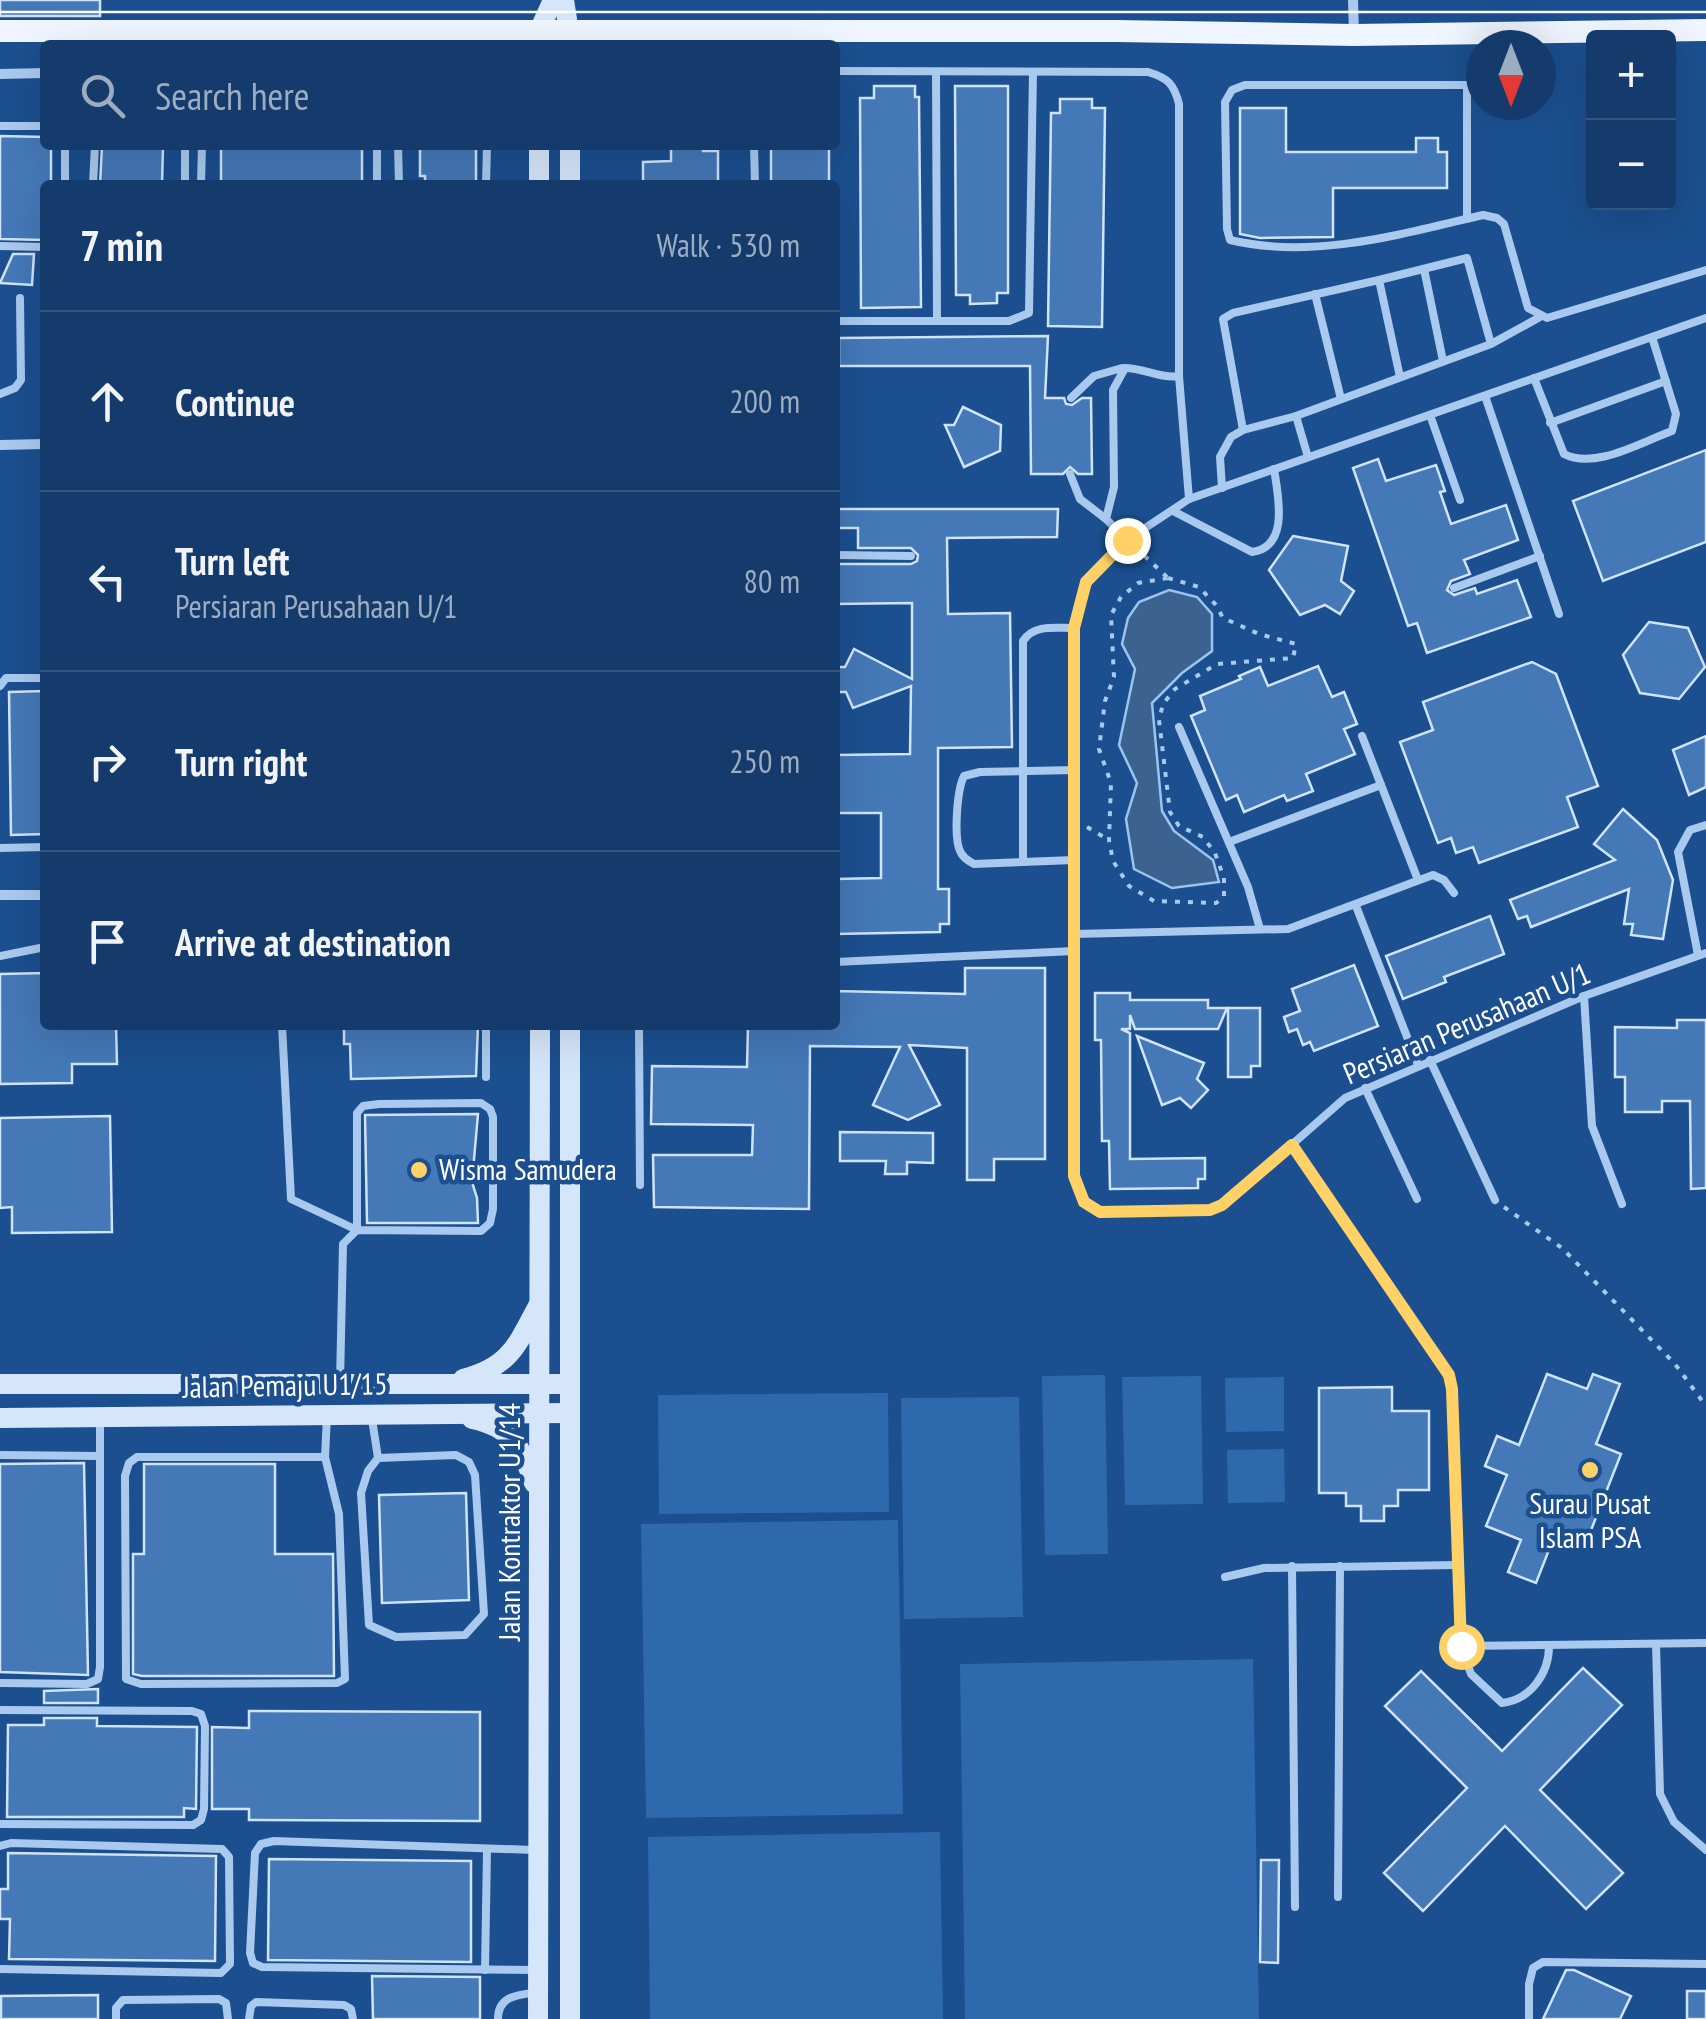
<!DOCTYPE html>
<html lang="en">
<head>
<meta charset="utf-8">
<style>
  body { margin:0; font-family:"PT Sans Narrow",sans-serif; background:#1d4271; color:#f1f3f6 }
  .controls { position:absolute; right:30px; top:30px; display:grid; overflow:hidden; border-radius:10px; box-shadow:0 10px 40px #0002 }
  .controls button { width:90px; height:90px; display:grid; place-items:center; padding:0; border:0; border-bottom:2px solid #33557e; background:#143b6b; color:#f1f3f6; font:50px sans-serif }
  .compass { position:absolute; left:1466px; top:30px; width:90px; height:90px; border-radius:50%; background:#143b6b; box-shadow:0 10px 40px #0002; rotate:180deg }
  .stop { position:absolute; width:30px; height:30px; margin:-22px; border:8px solid #ffd166; border-radius:50%; background:#fff }
  .stop.end { background:#ffd166; border-color:#fff; box-shadow:0 2px 10px #0008 }
  .list { margin:0; padding:0; list-style:none }
  h2 { display:flex; justify-content:space-between; align-items:center; height:130px; margin:0; padding:0 40px; font-size:42px }
  h2 small { font-size:32px; font-weight:400; color:#9dadc1 }
  .list li { display:grid; grid-template-columns:65px 1fr auto; gap:30px; align-items:center; box-sizing:border-box; height:180px; padding:0 40px; border-top:2px solid #33557e }
  .list b { display:block; font-size:38px; white-space:nowrap }
  .list p { margin:0; font-size:32px; white-space:nowrap; color:#9dadc1 }
  .list em { font-size:32px; font-style:normal; color:#9dadc1 }
  .icon { flex:none; width:55px; height:55px; fill:none; stroke:currentColor; stroke-width:2; stroke-linecap:round; stroke-linejoin:round }
  .map { position:relative; flex:none; width:1706px; height:2019px; overflow:hidden }
  .search { position:absolute; background:#143b6b; box-shadow:0 10px 40px #0002; left:40px; top:40px; width:800px; height:110px; display:flex; align-items:center; gap:25px; box-sizing:border-box; padding:0 35px; border-radius:10px; color:#9dadc1; font-size:38px }
  .panel { position:absolute; background:#143b6b; box-shadow:0 10px 40px #0002; left:40px; top:180px; width:800px; height:850px; border-radius:10px }
  .map>svg:first-child { display:block }
</style>
</head>
<body>
<div class="map">
<svg width="1706" height="2019" viewBox="0 0 1706 2019">
  <rect width="100%" height="100%" fill="#1b4f8f"/>
  <g fill="#2e69ad">
    <path d="M1105,1375L1108,1554L1045,1555L1042,1376Z"/>
    <path d="M1201,1376L1203,1504L1125,1505L1122,1377Z"/>
    <path d="M1284,1377V1431L1226,1432L1225,1378Z"/>
    <path d="M888,1393L889,1512L659,1514L658,1395Z"/>
    <path d="M1019,1397L1023,1617L904,1619L901,1398Z"/>
    <path d="M1284,1449L1285,1502L1228,1503L1227,1450Z"/>
    <path d="M898,1520L903,1814L646,1818L641,1524Z"/>
    <path d="M1253,1659L1259,2019H965L960,1664Z"/>
    <path d="M940,1832L943,2019H650L648,1837Z"/>
  </g>
  <path fill="#3c6290" stroke="#9cc4f0" stroke-width="2.5" d="M1169,590L1197,597L1212,614V651L1182,673L1152,703L1162,811L1174,831L1213,860L1219,882L1172,888L1134,869L1126,819L1137,783L1119,745L1135,669L1122,644L1128,618L1139,602Z"/>
  <g fill="#4478b7" stroke="#cfe3fa" stroke-width="2.5">
    <rect x="0" y="0" width="100" height="16"/>
    <path d="M874,86H915V97H919L921,307L861,308L860,98H874Z"/>
    <path d="M955,86H1008V293H997V303L970,304V295H956Z"/>
    <path d="M1060,99H1092V108H1105L1102,327L1048,326L1051,113H1060Z"/>
    <path d="M1240,108H1286V152H1416V138H1438V152H1447V188H1333V237L1260,238L1240,234Z"/>
    <path d="M0,136L45,137V145H51V185H45V240L0,239Z"/>
    <rect x="221" y="145" width="141" height="40"/>
    <path d="M420,145H476V185H425V176H420Z"/>
    <path d="M671,145H702L703,151H718V185H643V162L671,161Z"/>
    <rect x="771" y="145" width="58" height="40"/>
    <path d="M102,146L163,147L162,185H100Z"/>
    <path d="M13,254H34L32,285L0,283Z"/>
    <path d="M1048,336L1045,398H1064L1066,404L1072,405L1082,398H1091L1092,474H1078L1070,467L1063,474H1031L1030,366H839V338Z"/>
    <path d="M963,407L1001,425L1000,451L964,467L945,425H954Z"/>
    <path d="M1706,450V542L1603,581L1573,501Z"/>
    <path d="M1378,459L1386,481L1436,465L1445,491L1440,492L1451,524L1506,505L1518,540L1464,560L1470,574L1451,581L1447,590L1454,595L1475,588L1477,594L1517,580L1531,617L1427,653L1417,623L1408,626L1353,468Z"/>
    <path d="M835,509H1058L1057,537L947,538L948,614L1010,613L1012,747L938,748V889H949V924H940V932L835,934V879L881,878V813H835V755L910,754L911,686L853,708L846,692H835V667H845L854,649L912,679V603L835,604V564H911L917,561L918,555L911,548H858V528H835Z"/>
    <path d="M1293,536L1348,546L1341,581L1354,591L1340,614L1325,605L1300,615L1269,570Z"/>
    <path d="M1649,622L1688,628L1705,667L1679,699L1640,693L1623,655Z"/>
    <path d="M1532,662L1556,674L1598,786L1567,797L1578,827L1479,863L1473,847L1456,853L1451,838L1438,843L1400,742L1433,730L1423,702Z"/>
    <path d="M1318,666L1332,697L1344,692L1357,724L1344,729L1355,754L1306,774L1313,791L1287,801L1284,795L1244,812L1237,795L1226,800L1191,716L1205,710L1200,696L1241,679L1239,676L1260,667L1268,686Z"/>
    <path d="M45,691V834L11,835L9,692Z"/>
    <path d="M1706,736V787L1689,795L1673,750Z"/>
    <path d="M1623,809L1657,840L1673,880L1663,939L1631,935L1633,924H1624L1629,889L1531,927L1527,916L1518,919L1510,900L1615,860L1594,844Z"/>
    <path d="M1490,916L1504,954L1444,977L1446,982L1403,999L1386,956Z"/>
    <path d="M1354,965L1378,1026L1314,1051L1310,1042L1303,1045L1297,1029L1289,1032L1284,1017L1300,1011L1292,989Z"/>
    <path d="M965,968H1045V1159H994V1180H967V1048L909,1045L940,1105L908,1120L873,1105L900,1047L810,1046L809,1209L654,1207L653,1155H752L753,1125L651,1124L652,1066L747,1067L748,1025H835V991L965,994Z"/>
    <path d="M45,973V1025H116L117,1064H72V1083L0,1084V974Z"/>
    <path d="M1095,993H1130V1000H1208V1008H1227L1218,1029H1135L1130,1015V1029H1121L1130,1033V1159L1205,1158V1179H1198V1188L1110,1189L1109,1141H1102L1101,1040H1095Z"/>
    <path d="M1228,1008H1260V1066H1251V1077H1228Z"/>
    <path d="M1677,1020H1706V1188L1691,1189L1690,1101H1662V1112H1625V1077H1615V1027L1677,1028Z"/>
    <path d="M344,1025H478L476,1076L351,1079L350,1044H344Z"/>
    <path d="M1137,1036L1204,1063L1197,1079L1208,1090L1191,1108L1180,1098L1162,1105Z"/>
    <path d="M478,1114L472,1182L477,1198L478,1223H367L365,1115Z"/>
    <path d="M110,1116L112,1232L12,1233V1207L0,1208V1118Z"/>
    <path d="M840,1132L933,1133V1163L907,1162V1174H885L886,1161H840Z"/>
    <path d="M1547,1374L1587,1389L1593,1374L1620,1384L1596,1444L1621,1454L1584,1548L1554,1537L1536,1583L1508,1572L1521,1540L1486,1526L1507,1475L1485,1466L1497,1436L1519,1445Z"/>
    <path d="M1392,1387V1411H1429V1490H1398V1506H1384V1521H1361V1506H1346V1493H1319V1388Z"/>
    <path d="M84,1463L88,1675L0,1672V1464Z"/>
    <path d="M144,1464H275V1554H333L334,1676H142L133,1674V1554H144Z"/>
    <path d="M466,1493L469,1600L382,1603L379,1495Z"/>
    <path d="M1583,1668L1622,1705L1540,1790L1623,1873L1586,1909L1505,1826L1423,1911L1384,1873L1467,1788L1385,1706L1421,1671L1502,1751Z"/>
    <path d="M98,1689V1703H44V1691Z"/>
    <path d="M249,1711L480,1712V1821L249,1820V1809H212V1727L249,1728Z"/>
    <path d="M44,1718H97V1726L197,1727L196,1809L184,1808V1817H7L8,1725H44Z"/>
    <path d="M8,1853L216,1856L215,1961L9,1959L10,1919H0V1889H8Z"/>
    <path d="M269,1859L471,1861V1962L268,1960Z"/>
    <path d="M1261,1860H1279L1278,1963L1260,1962Z"/>
    <path d="M1566,1970H1574L1631,1996L1620,2019H1543Z"/>
    <path d="M372,1976L480,1977V2019H373Z"/>
    <rect x="1687" y="1991" width="19" height="28"/>
    <path d="M98,1995V2019H1V1996Z"/>
  </g>
  <g fill="none" stroke-linecap="round" stroke-linejoin="round">
    <g stroke="#a9c9ee" stroke-width="4" stroke-dasharray="5 8" stroke-linecap="butt">
      <path d="M1135,547L1168,578"/>
      <path d="M1168,578L1199,587L1216,605L1223,618L1259,634L1296,644L1293,658L1217,664L1175,689L1163,704L1159,720L1170,812L1179,826L1203,837L1215,853L1224,878V897L1216,903L1154,901L1129,886L1113,861L1109,840L1111,783L1099,749L1105,701L1114,677L1111,615L1121,597L1138,583Z"/>
      <path d="M1087,827L1109,840"/>
      <path d="M1504,1207L1562,1248L1675,1364L1706,1406"/>
    </g>
    <g stroke="#a9c9ee" stroke-width="8">
      <path d="M835,71L1148,72C1168,78 1174,84 1179,104V376L1189,499"/>
      <path d="M936,72L937,321"/>
      <path d="M0,126H45"/>
      <path d="M65,145V185"/>
      <path d="M398,145L399,185"/>
      <path d="M754,145L755,185"/>
      <path d="M93,185L95,145"/>
      <path d="M185,185V145"/>
      <path d="M201,185L202,145"/>
      <path d="M377,185V145"/>
      <path d="M486,185L487,145"/>
      <path d="M1467,219V85H1245L1232,90L1225,102L1227,229L1230,240C1314,260 1401,234 1483,215L1497,218L1504,224L1528,308L1547,318L1706,270"/>
      <path d="M0,246L45,247"/>
      <path d="M1424,269L1443,361"/>
      <path d="M1315,294L1341,399"/>
      <path d="M1706,318L1189,499L1127,540L1086,582L1074,628V1176L1084,1202L1100,1212L1211,1210L1223,1205L1345,1098L1584,996L1706,953"/>
      <path d="M835,321H1009L1029,313L1033,72"/>
      <path d="M1400,377L1379,280L1467,258L1491,344"/>
      <path d="M1534,378L1564,454C1595,470 1641,442 1672,431L1676,414L1652,337"/>
      <path d="M0,394L15,388L21,380L20,298"/>
      <path d="M1485,396L1559,614"/>
      <path d="M1071,398L1094,376L1122,368"/>
      <path d="M1430,415L1460,500"/>
      <path d="M1296,416L1308,457"/>
      <path d="M1550,423L1666,381"/>
      <path d="M1243,430L1223,319L1233,313L1379,280"/>
      <path d="M1070,474L1080,499L1106,519"/>
      <path d="M1222,488L1220,457L1231,437L1243,430L1296,416L1491,344L1540,317"/>
      <path d="M1173,511L1252,552C1290,547 1278,495 1274,469"/>
      <path d="M1127,540L1106,519L1114,487L1113,390L1125,368C1144,368 1161,379 1179,376"/>
      <path d="M835,555L911,556"/>
      <path d="M1454,588L1540,556"/>
      <path d="M0,686L6,678H45"/>
      <path d="M1179,727L1248,887L1260,929"/>
      <path d="M1362,736L1418,880"/>
      <path d="M1074,770L980,772L964,776C957,790 953,840 961,853C965,860 968,860 974,864L1074,860"/>
      <path d="M1229,842L1381,785"/>
      <path d="M0,848L45,847"/>
      <path d="M1023,862V641C1034,624 1055,628 1074,628"/>
      <path d="M1356,906L1418,1065"/>
      <path d="M1074,934L1288,929L1433,875L1444,880L1454,893"/>
      <path d="M1698,955L1678,852L1690,830L1706,825"/>
      <path d="M0,956L45,947"/>
      <path d="M835,962L1074,951"/>
      <path d="M1584,996L1592,1126L1622,1204"/>
      <path d="M282,1025L291,1199L357,1230L481,1231L490,1223L493,1209V1117L490,1109L481,1103L379,1104L363,1106L357,1113V1230L343,1244L340,1382"/>
      <path d="M486,1025V1077"/>
      <path d="M639,1025L640,1185"/>
      <path d="M1430,1060L1495,1200"/>
      <path d="M1365,1088L1417,1199"/>
      <path d="M1292,1145L1449,1375L1452,1389L1461,1646L1706,1643"/>
      <path d="M372,1419L378,1458L368,1471L361,1493L369,1625L396,1637L465,1635L484,1614L475,1475L469,1462L456,1455L378,1458"/>
      <path d="M0,1455L99,1456"/>
      <path d="M325,1457H137L129,1463L125,1476L126,1679L141,1684L337,1683L345,1679L339,1514L325,1457L327,1416"/>
      <path d="M1292,1566L1295,1907"/>
      <path d="M1225,1577L1264,1568L1456,1565"/>
      <path d="M1656,1644L1660,1794L1674,1822L1706,1850"/>
      <path d="M1461,1646L1471,1674L1502,1703C1530,1700 1549,1674 1549,1646"/>
      <path d="M0,1683L87,1684L98,1679L100,1667V1418"/>
      <path d="M0,1710L192,1711L201,1714L205,1726L204,1809L201,1820L193,1825L0,1824"/>
      <path d="M0,1846L11,1843L222,1849L229,1857L230,1964L221,1973L0,1969"/>
      <path d="M534,1850L274,1841L261,1844L255,1853L250,1953L253,1963L262,1967L538,1970"/>
      <path d="M1338,1897L1340,1566"/>
      <path d="M485,1970L487,1850"/>
      <path d="M116,2019V2008L123,2000L219,1999L226,2003L228,2019"/>
      <path d="M249,2019L251,2006L256,2002L344,2005L351,2009L353,2019"/>
      <path d="M498,2019C498,1995 519,1995 538,1992"/>
      <path d="M1529,2019V1984L1533,1968L1543,1962L1706,1964"/>
    </g>
    <g stroke="#a9c9ee" stroke-width="10">
      <path d="M1353,0L1354,34"/>
      <path d="M0,74L45,73"/>
      <path d="M0,445L45,444"/>
      <path d="M0,895H45"/>
    </g>
    <g stroke="#d6e6fa" stroke-width="20">
      <path d="M564,0L571,45"/>
      <path d="M539,45V31L553,0"/>
      <path d="M539,145V185"/>
      <path d="M570,185V145"/>
      <path d="M570,1025V2019"/>
      <path d="M463,1379C510,1367 517,1345 538,1306"/>
      <path d="M0,1384H570"/>
      <path d="M0,1418L570,1413"/>
      <path d="M472,1419C512,1427 522,1448 534,1483"/>
      <path d="M538,2019L540,1025"/>
    </g>
    <path stroke="#f0f6ff" stroke-width="22" d="M0,31H1116L1354,35L1706,30"/>
    <path stroke="#fff" stroke-width="2.5" d="M0,12H1706"/>
  </g>
  <g fill="none" stroke-linecap="round" stroke-linejoin="round">
    <path stroke="#ffd166" stroke-width="12" d="M1127,540L1086,582L1074,628V1176L1084,1202L1100,1212L1210,1210L1222,1205L1292,1145L1449,1375L1452,1389L1461,1646"/>
  </g>
  <g fill="#ffd166" stroke="#1b4f8f" stroke-width="4">
    <circle cx="419" cy="1170" r="10"/>
    <circle cx="1590" cy="1470" r="10"/>
  </g>
  <g text-anchor="middle" stroke-width="9" stroke-linejoin="round" paint-order="stroke">
    <g font-size="30" fill="#fff" stroke="#1b4f8f">
      <text transform="translate(1467 1024) rotate(-23)" y="10">Persiaran Perusahaan U/1</text>
      <text transform="translate(285 1386) rotate(-1)" y="10">Jalan Pemaju U1/15</text>
      <text transform="translate(510 1522) rotate(-90)" y="10">Jalan Kontraktor U1/14</text>
    </g>
    <g font-size="30" fill="#fff" stroke="#1b4f8f" text-anchor="start">
      <text x="439" y="1180">Wisma Samudera</text>
      <text x="1590" y="1514" text-anchor="middle">Surau Pusat<tspan x="1590" dy="34">Islam PSA</tspan></text>
    </g>
  </g>
</svg>
<div class="controls">
<button>+</button>
<button>−</button>
</div>
<svg class="compass" viewBox="-18 -18 36 36"><path d="M0-13l5 13h-10z" fill="#e53935"/><path d="M0 13l5-13h-10z" fill="#9dadc1"/></svg>
<div class="stop" style="left:1461px;top:1646px"></div>
<div class="stop end" style="left:1127px;top:540px"></div>
<div class="search"><svg class="icon" aria-label="search" viewBox="0 0 24 24"><circle cx="10" cy="10" r="6"/><path d="M15 15l6 6"/></svg>Search here</div>
<section class="panel">
<h2>7 min<small>Walk · 530 m</small></h2>
<ul class="list">
<li><svg class="icon" aria-label="ahead" viewBox="0 0 24 24"><path d="M12 20V5M6 11l6-6 6 6"/></svg><div><b>Continue</b></div><em>200 m</em></li>
<li><svg class="icon" aria-label="left" viewBox="0 0 24 24"><path d="M17 20v-9H6M10 6l-5 5 5 5"/></svg><div><b>Turn left</b><p>Persiaran Perusahaan U/1</p></div><em>80 m</em></li>
<li><svg class="icon" aria-label="right" viewBox="0 0 24 24"><path d="M7 20v-9h11M14 6l5 5-5 5"/></svg><div><b>Turn right</b></div><em>250 m</em></li>
<li><svg class="icon" aria-label="arrive" viewBox="0 0 24 24"><path d="M6 21V4h12l-3 4 3 4H6"/></svg><div><b>Arrive at destination</b></div></li>
</ul>
</section>
</div>
</body>
</html>
